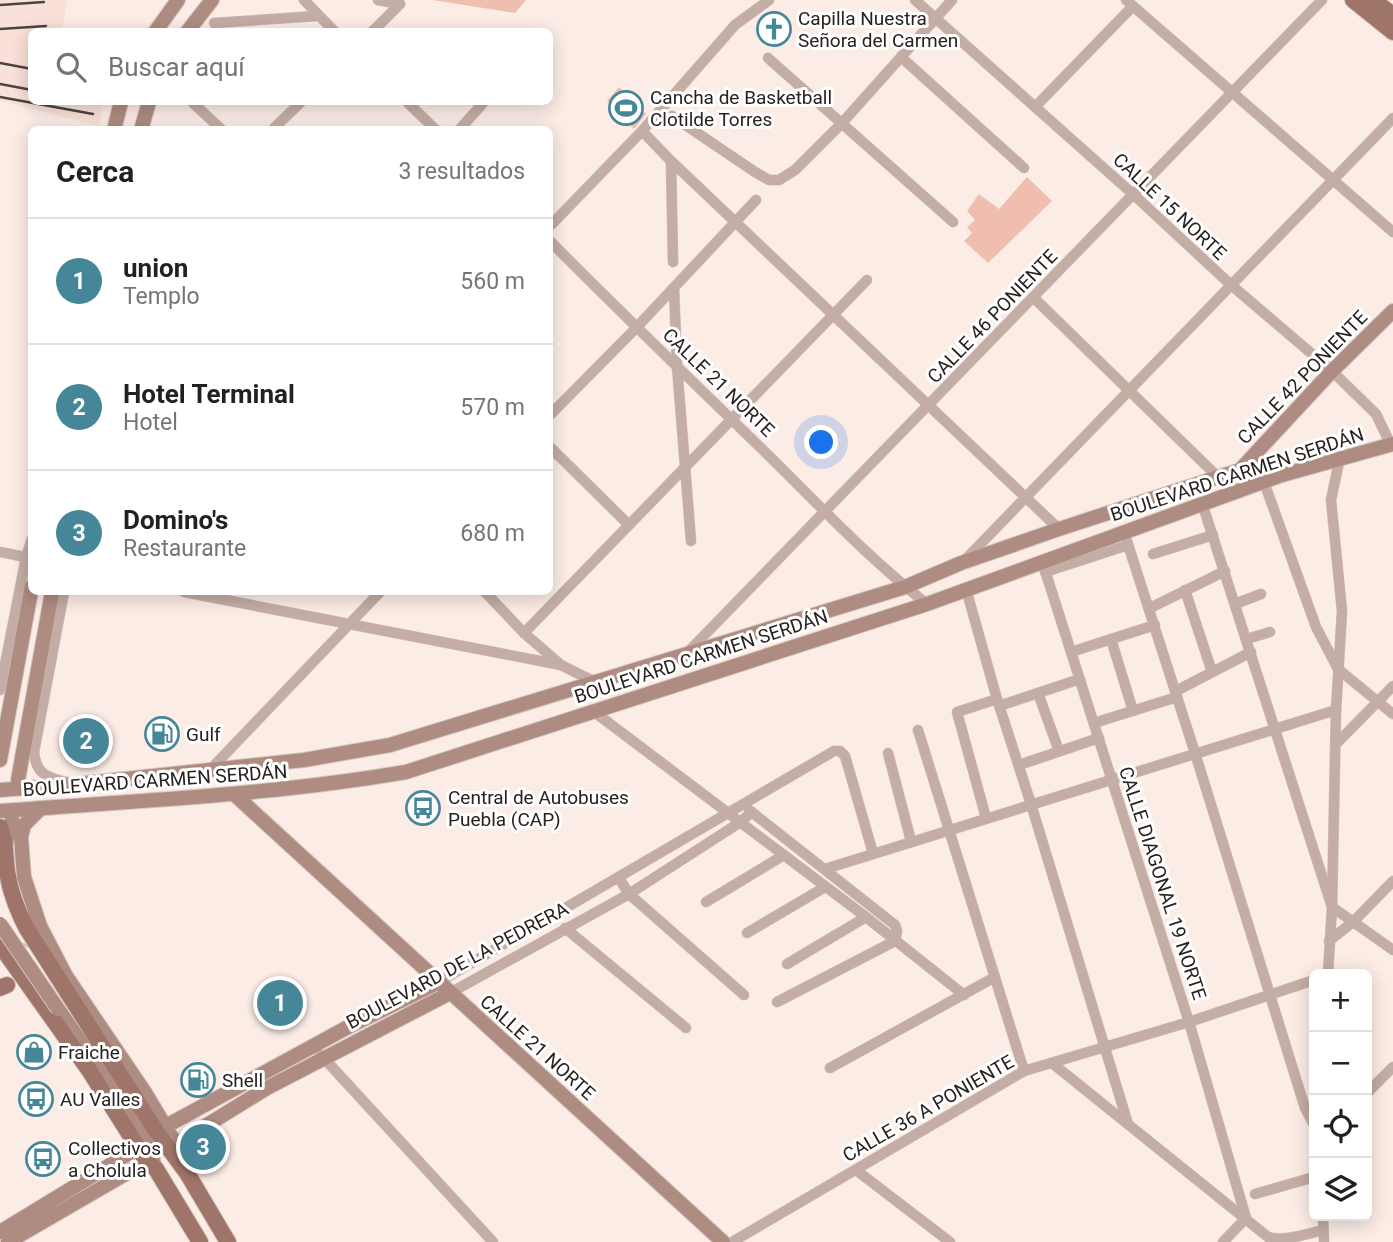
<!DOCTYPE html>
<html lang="es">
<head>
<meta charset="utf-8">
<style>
  body { margin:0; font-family:Roboto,sans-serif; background:#f2f2f2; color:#202124 }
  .controls { position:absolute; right:21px; bottom:21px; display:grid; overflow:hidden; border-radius:10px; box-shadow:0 4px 18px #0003 }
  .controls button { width:63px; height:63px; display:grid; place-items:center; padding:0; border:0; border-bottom:2px solid #e0e0e0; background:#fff; color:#202124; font:35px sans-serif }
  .you { position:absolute; left:822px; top:443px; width:24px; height:24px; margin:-18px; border:5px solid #fff; border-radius:50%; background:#1a73e8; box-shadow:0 0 0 10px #1a73e833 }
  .badge { display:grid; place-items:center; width:46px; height:46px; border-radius:50%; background:#458698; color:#fff; font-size:23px; font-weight:700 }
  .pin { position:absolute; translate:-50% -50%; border:4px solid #fff; box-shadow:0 2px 7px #0006 }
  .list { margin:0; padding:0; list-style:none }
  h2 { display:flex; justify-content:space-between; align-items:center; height:91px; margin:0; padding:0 28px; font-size:30px }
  h2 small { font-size:23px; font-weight:400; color:#757577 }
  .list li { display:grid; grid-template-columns:46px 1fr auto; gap:21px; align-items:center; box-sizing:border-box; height:126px; padding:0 28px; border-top:2px solid #e0e0e0 }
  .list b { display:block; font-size:26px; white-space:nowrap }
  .list p { margin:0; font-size:23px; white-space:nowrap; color:#757577 }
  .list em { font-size:23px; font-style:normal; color:#757577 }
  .icon { flex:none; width:38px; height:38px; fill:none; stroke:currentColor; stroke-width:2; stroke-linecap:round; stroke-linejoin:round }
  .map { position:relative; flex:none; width:1393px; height:1242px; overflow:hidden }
  .search { position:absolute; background:#fff; box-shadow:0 4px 18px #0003; left:28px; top:28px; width:525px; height:77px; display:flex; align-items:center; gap:18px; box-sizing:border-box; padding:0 24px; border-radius:10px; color:#757577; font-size:26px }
  .panel { position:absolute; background:#fff; box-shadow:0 4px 18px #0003; left:28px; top:126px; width:525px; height:469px; border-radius:10px }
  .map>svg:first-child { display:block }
</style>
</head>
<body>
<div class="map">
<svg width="1393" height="1242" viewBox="0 0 1393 1242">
  <rect width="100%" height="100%" fill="#fcece6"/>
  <path fill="#f9e0d8" d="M0,0H67L62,31L32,32V102H103L99,126L0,101Z"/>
  <g fill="#efbeaf">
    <path d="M433,0H526L515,13Z"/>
    <path d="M619,87L646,114L634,129L607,101Z"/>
    <path d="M1027,177L1052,201L988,263L964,241L972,233L967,227L975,220L967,211L979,194L999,209Z"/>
  </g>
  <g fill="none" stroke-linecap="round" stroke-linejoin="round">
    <path stroke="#d1c3be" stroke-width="16" stroke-dasharray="16 8" stroke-linecap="butt" d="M20,970L27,944"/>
    <g stroke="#d6c7c2" stroke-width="11">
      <g id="street">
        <path d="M304,0L335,32"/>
        <path d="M378,0L400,4"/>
        <path d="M915,0L1134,195L1230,284L1332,371L1376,414L1391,445"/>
        <path d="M1126,0L1393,232"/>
        <path d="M214,23L317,16"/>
        <path d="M372,32L400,4"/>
        <path d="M901,57L1024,168"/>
        <path d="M768,58L953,222"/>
        <path d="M192,102L222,130"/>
        <path d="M407,102L436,130"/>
        <path d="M1035,107L1133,6"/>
        <path d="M672,116L755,172L769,180H779L795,170L842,123L952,0"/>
        <path d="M272,130L301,102"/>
        <path d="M459,130L484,102"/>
        <path d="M642,131L671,161L1059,529"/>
        <path d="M671,161L673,262"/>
        <path d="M550,226L642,131L735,25L769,0"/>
        <path d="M550,241C620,312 692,381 763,450C816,502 868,558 927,604"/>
        <path d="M674,288L677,366L691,541"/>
        <path d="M1034,298L1219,478"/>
        <path d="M550,415L636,328L756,200"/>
        <path d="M550,447L629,525"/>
        <path d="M1240,470L1258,476L1264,482L1316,627L1338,669L1393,714"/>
        <path d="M1202,503L1332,907L1393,950"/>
        <path d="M1124,532L1195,753L1305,1108L1314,1125"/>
        <path d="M0,552L30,558"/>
        <path d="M1153,554L1213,535"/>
        <path d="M964,561L1393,118"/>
        <path d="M1042,561L1189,1022L1246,1218"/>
        <path d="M1045,572L1128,545"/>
        <path d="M966,589L997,699L1031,804L1128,1124"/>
        <path d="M1185,590L1212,672"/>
        <path d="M64,592L34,752C36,774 46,777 66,782"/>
        <path d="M184,592L561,665"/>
        <path d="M485,592L524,633L561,665L595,682"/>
        <path d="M1235,604L1261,594"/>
        <path d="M1150,608L1225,571"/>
        <path d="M524,633L867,280"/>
        <path d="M1111,639L1133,711"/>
        <path d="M1247,639L1270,632"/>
        <path d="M688,652L1322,0"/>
        <path d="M1071,652L1155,625"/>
        <path d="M0,690L26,557L32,539"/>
        <path d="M1176,691L1251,652"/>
        <path d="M1038,693L1059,751"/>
        <path d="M999,706L1080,679"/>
        <path d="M593,711L866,917L964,995"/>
        <path d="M1094,723L1177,697"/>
        <path d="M918,730L1024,1071"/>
        <path d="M1335,745L1393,686"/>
        <path d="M888,753L911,841"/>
        <path d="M1019,765L1099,738"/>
        <path d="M209,771L380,592"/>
        <path d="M749,810L895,925L897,931L895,941"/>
        <path d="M986,818L957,712L997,699"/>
        <path d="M825,869L1336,710"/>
        <path d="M619,878L629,894L744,995"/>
        <path d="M706,902L784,855"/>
        <path d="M565,928L686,1028"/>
        <path d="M747,933L825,887"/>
        <path d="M1329,941L1354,921L1393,881"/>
        <path d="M787,964L866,917"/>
        <path d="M1328,974L1332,907L1336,710L1342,611L1331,500L1340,457"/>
        <path d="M439,982L834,751H840L845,756L873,853"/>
        <path d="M450,993L629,894L739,823L752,812"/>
        <path d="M777,1002L895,941"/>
        <path d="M320,1054L493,1242"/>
        <path d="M1052,1063L1268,1237C1284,1242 1306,1234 1323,1230"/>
        <path d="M830,1068L995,977"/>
        <path d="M1367,1093L1393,1067"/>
        <path d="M856,1170L950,1242"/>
        <path d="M1255,1194L1314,1177"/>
        <path d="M1323,1216L1324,1242"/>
        <path d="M732,1242L1024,1071L1189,1022L1314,980"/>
        <path d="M1223,1242L1246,1218"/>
      </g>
    </g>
    <g stroke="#d6c7c2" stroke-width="16">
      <g id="secondary">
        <path d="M155,32L178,0"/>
        <path d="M187,32L212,0"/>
        <path d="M114,130L121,102"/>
        <path d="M141,130L149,102"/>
        <path d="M1255,454L1264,469L1282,475"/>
        <path d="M0,760L32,586"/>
        <path d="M18,780L52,592"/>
        <path d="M0,790L77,784L304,760L390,745L905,587L961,563L1059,529L1240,470L1332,371L1393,311"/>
        <path d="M235,795L723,1242"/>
        <path d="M41,808L24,825L21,837L24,877L40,926L66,976L146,1094L186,1161"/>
        <path d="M0,811C136,801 271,795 406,772L927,604L1282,475L1393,444"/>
        <path d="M5,847L12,820"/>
        <path d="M58,1009L99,1067L146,1143L156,1169"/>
        <path d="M166,1126L348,1027L439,982"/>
        <path d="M176,1144L267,1088L450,993"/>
        <path d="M0,1232L146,1143"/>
        <path d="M8,1242L153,1158"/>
      </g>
    </g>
    <g stroke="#d6c7c2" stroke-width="18">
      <g id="primary">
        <path d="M1353,0L1393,32"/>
        <path d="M1373,0L1393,15"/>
        <path d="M0,827C6,840 5,856 7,871C10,892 17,910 27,929L156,1131L187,1173L228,1242"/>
        <path d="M0,945L89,1070L147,1162L156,1169L200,1242"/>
        <path d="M0,988L7,985"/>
      </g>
    </g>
    <use href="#street" stroke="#c4ada5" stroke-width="10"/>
    <use href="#secondary" stroke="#ae8c81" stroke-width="14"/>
    <use href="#primary" stroke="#9e7568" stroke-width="16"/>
    <g stroke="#4c4442" stroke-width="2.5">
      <path d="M0,5L44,2"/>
      <path d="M0,29L46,26"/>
      <path d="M0,63L32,69"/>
      <path d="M0,84L32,90"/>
      <path d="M0,97L93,114"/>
      <path d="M94,102H95"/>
    </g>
    <g stroke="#d6c7c2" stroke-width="16" stroke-linecap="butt">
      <path id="secondary-bridge" d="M0,924L58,1009"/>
    </g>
    <use href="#secondary-bridge" stroke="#ae8c81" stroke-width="14"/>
  </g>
  <defs>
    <g id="church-ring" transform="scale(1.75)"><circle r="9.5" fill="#fff" stroke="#458698" stroke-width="1.5"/><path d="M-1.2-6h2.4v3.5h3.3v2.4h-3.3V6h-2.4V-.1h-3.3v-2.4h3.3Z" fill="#458698"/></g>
    <g id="stadium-ring" transform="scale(1.75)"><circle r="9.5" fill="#fff" stroke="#458698" stroke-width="1.5"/><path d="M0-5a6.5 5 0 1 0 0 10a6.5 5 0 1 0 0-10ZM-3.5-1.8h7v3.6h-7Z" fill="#458698"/></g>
    <g id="fuel-ring" transform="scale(1.75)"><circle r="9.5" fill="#fff" stroke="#458698" stroke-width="1.5"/><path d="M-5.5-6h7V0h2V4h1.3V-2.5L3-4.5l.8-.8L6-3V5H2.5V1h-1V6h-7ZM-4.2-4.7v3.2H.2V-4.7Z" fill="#458698"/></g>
    <g id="bus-ring" transform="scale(1.75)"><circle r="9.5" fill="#fff" stroke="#458698" stroke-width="1.5"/><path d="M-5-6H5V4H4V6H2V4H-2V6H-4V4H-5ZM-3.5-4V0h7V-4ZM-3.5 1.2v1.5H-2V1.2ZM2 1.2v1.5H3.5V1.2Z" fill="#458698"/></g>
    <g id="shop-ring" transform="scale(1.75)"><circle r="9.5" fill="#fff" stroke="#458698" stroke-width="1.5"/><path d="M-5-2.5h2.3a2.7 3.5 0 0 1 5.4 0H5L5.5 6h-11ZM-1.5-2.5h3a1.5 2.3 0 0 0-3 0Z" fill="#458698"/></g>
  </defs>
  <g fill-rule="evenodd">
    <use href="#church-ring" x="774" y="29"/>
    <use href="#stadium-ring" x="626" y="108"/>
    <use href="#fuel-ring" x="162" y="734"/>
    <use href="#bus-ring" x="423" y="808"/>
    <use href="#shop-ring" x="34" y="1052"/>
    <use href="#fuel-ring" x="198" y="1080"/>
    <use href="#bus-ring" x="36" y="1099"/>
    <use href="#bus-ring" x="43" y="1159"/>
  </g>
  <g text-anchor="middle" stroke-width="6" stroke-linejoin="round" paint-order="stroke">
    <g font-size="19" fill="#27211f" stroke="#fff" text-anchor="start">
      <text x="798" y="25">Capilla Nuestra<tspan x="798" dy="22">Señora del Carmen</tspan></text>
      <text x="650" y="104">Cancha de Basketball<tspan x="650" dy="22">Clotilde Torres</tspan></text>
      <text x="186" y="741">Gulf</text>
      <text x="448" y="804">Central de Autobuses<tspan x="448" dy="22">Puebla (CAP)</tspan></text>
      <text x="58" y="1059">Fraiche</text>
      <text x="222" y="1087">Shell</text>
      <text x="60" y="1106">AU Valles</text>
      <text x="68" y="1155">Collectivos<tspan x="68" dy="22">a Cholula</tspan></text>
    </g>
    <g font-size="19" fill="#27211f" stroke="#fff">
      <text transform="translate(1170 206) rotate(43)" y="7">CALLE 15 NORTE</text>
      <text transform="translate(992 316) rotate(-46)" y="7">CALLE 46 PONIENTE</text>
      <text transform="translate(1302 377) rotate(-46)" y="7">CALLE 42 PONIENTE</text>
      <text transform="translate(719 382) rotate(44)" y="7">CALLE 21 NORTE</text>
      <text transform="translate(1237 474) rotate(-18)" y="7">BOULEVARD CARMEN SERDÁN</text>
      <text transform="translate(701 656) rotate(-18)" y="7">BOULEVARD CARMEN SERDÁN</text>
      <text transform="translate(155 780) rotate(-4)" y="7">BOULEVARD CARMEN SERDÁN</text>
      <text transform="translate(1163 883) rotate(72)" y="7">CALLE DIAGONAL 19 NORTE</text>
      <text transform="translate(457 965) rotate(-28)" y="7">BOULEVARD DE LA PEDRERA</text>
      <text transform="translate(538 1047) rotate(42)" y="7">CALLE 21 NORTE</text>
      <text transform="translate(928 1108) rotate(-30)" y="7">CALLE 36 A PONIENTE</text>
    </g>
  </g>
</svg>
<div class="controls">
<button>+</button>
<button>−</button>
<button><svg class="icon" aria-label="locate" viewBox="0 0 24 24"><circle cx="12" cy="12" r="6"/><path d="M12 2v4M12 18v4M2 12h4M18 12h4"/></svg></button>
<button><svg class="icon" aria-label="layers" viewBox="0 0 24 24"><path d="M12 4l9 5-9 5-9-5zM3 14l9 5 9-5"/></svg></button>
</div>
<div class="you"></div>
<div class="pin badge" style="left:280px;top:1003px">1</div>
<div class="pin badge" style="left:86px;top:741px">2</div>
<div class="pin badge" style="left:203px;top:1147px">3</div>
<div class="search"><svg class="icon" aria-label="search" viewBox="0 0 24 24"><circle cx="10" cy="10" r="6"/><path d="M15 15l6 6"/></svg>Buscar aquí</div>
<section class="panel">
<h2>Cerca<small>3 resultados</small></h2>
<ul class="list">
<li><span class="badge">1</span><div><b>union</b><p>Templo</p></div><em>560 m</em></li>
<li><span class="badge">2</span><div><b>Hotel Terminal</b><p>Hotel</p></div><em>570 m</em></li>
<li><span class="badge">3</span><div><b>Domino's</b><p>Restaurante</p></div><em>680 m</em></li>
</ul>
</section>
</div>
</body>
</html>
